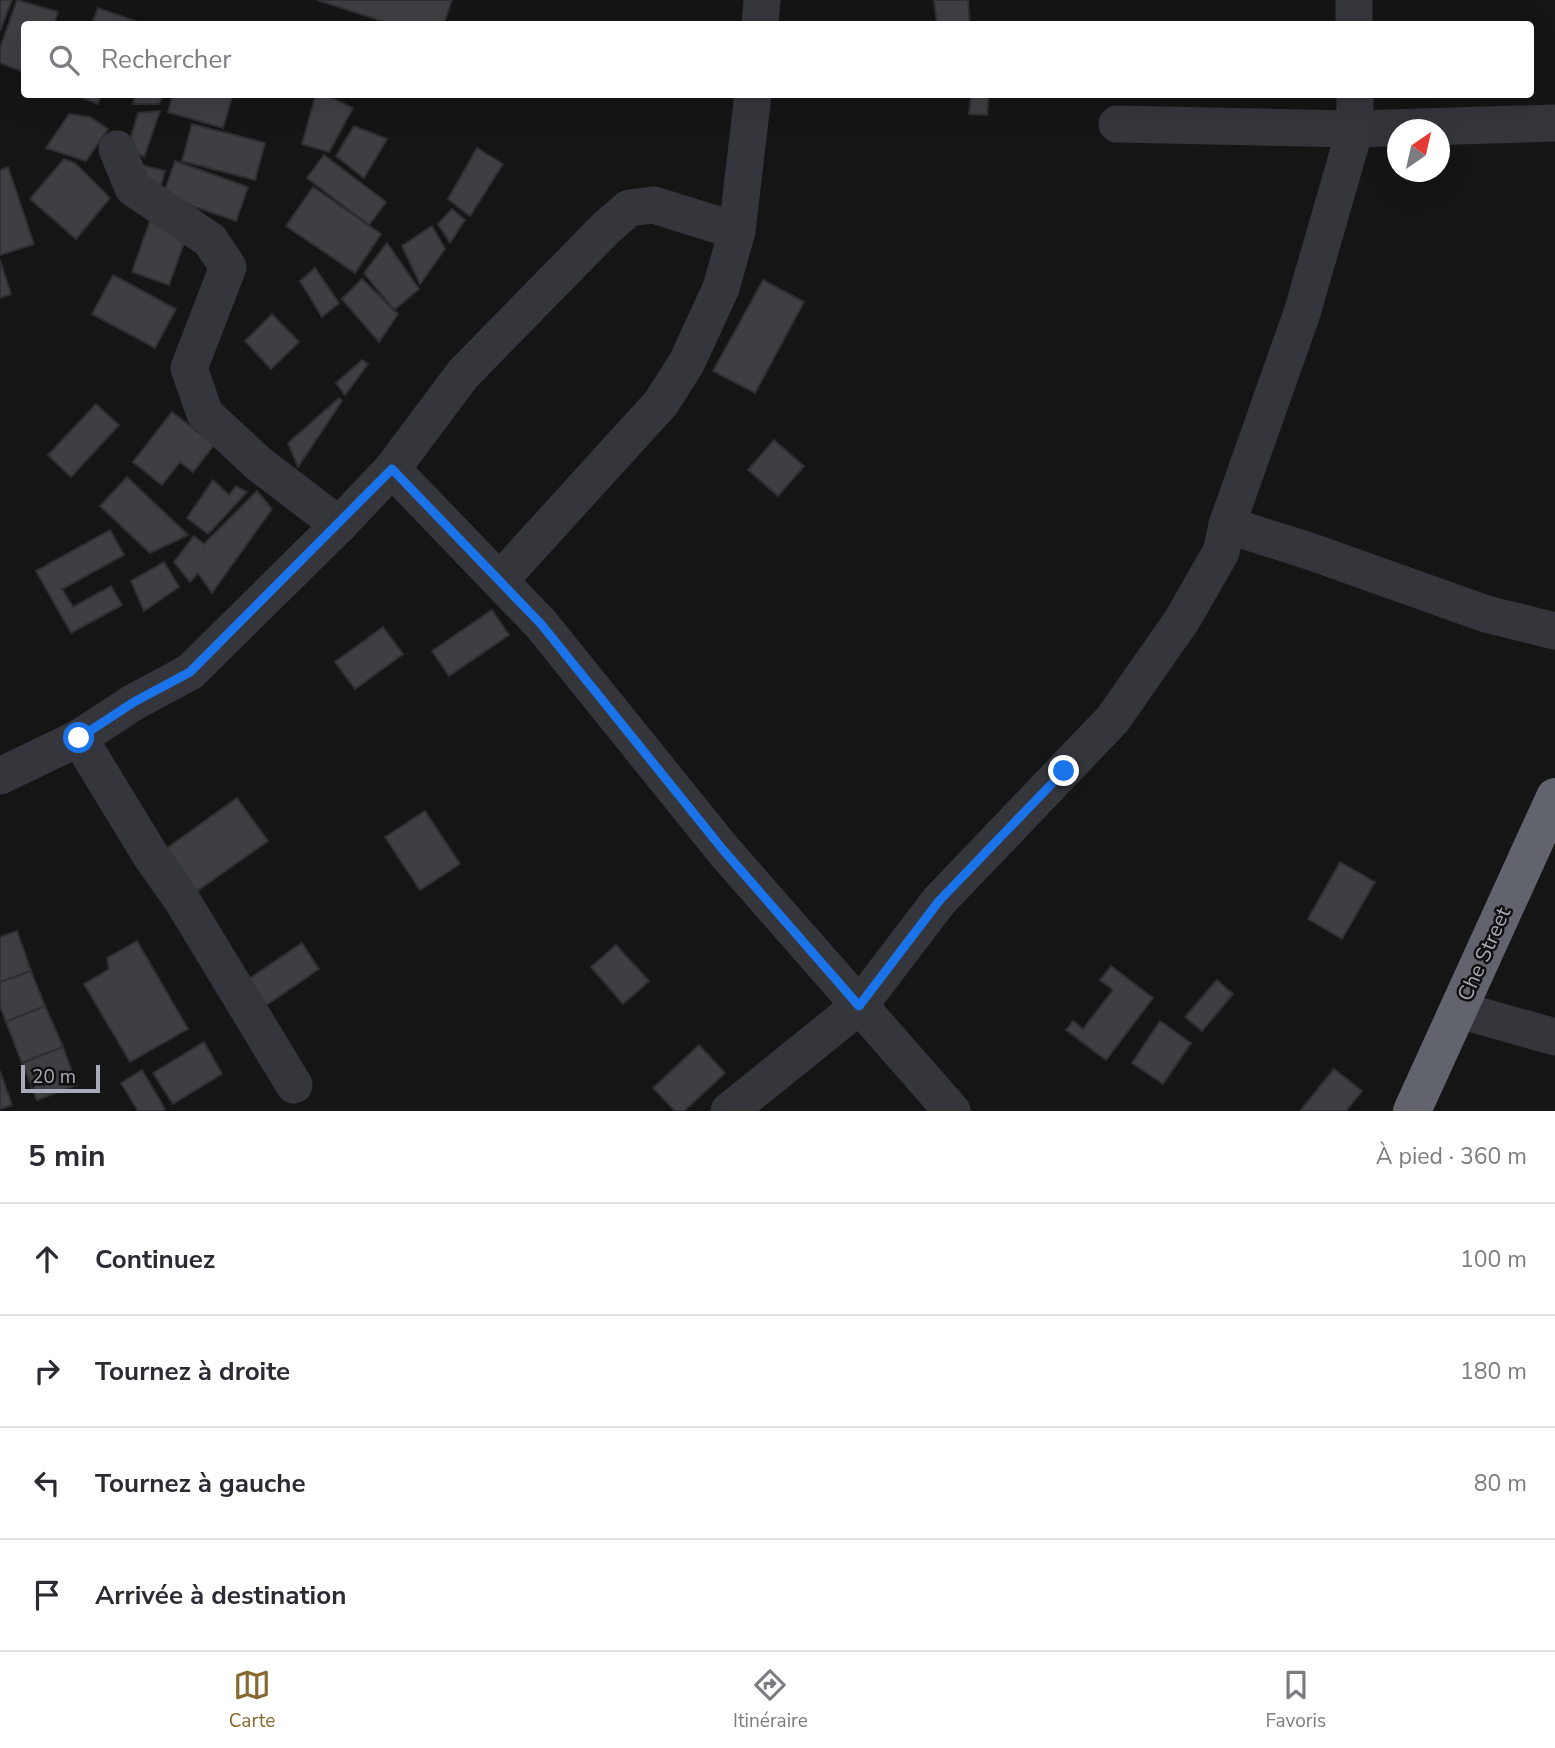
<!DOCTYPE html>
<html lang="fr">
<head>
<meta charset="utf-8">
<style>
  body { margin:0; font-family:"Nunito Sans",sans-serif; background:#f7f7f7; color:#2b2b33 }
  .compass { position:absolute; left:1387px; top:119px; width:63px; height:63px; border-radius:50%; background:#fff; box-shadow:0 7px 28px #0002; rotate:34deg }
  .scale { position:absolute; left:21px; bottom:18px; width:79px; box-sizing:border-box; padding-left:7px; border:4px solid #a6abb7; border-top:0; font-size:19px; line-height:24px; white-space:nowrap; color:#a6abb7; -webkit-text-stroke:5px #101011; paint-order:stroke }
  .stop { position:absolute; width:21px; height:21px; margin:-16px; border:5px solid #1a73e8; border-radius:50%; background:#fff }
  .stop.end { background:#1a73e8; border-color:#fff; box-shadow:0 2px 7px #0008 }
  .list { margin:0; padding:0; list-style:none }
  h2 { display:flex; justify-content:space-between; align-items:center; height:91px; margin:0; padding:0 28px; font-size:30px }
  h2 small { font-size:23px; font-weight:400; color:#7c7c81 }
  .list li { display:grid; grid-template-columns:46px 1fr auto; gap:21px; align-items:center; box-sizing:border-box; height:112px; padding:0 28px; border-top:2px solid #e1e1e2 }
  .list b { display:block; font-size:26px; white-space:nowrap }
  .list em { font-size:23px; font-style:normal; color:#7c7c81 }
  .icon { flex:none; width:38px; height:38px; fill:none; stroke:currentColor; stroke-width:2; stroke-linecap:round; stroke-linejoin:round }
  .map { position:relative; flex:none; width:1555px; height:1111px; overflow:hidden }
  .search { position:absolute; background:#fff; box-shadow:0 7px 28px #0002; left:21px; right:21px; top:21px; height:77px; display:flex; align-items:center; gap:18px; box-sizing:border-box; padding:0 24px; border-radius:7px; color:#7c7c81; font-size:26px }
  .sheet { height:539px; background:#fff }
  nav { display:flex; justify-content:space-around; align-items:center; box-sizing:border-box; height:98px; border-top:2px solid #e1e1e2; background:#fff; font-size:19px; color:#7c7c81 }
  nav a { display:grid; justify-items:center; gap:4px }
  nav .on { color:#866931 }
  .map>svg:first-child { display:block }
</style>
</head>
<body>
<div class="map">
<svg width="1555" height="1111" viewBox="0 0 1555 1111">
  <rect width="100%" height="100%" fill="#151516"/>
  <g fill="#3f3f43" stroke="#2f2e32" stroke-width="2">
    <path d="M0,0H12L0,31Z"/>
    <path d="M17,0L58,12L54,24H24V72L0,63V48Z"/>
    <path d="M317,0H452L444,24H391Z"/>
    <path d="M934,0H968L970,24H937Z"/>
    <path d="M98,8L143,24H92Z"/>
    <path d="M72,94H101L98,104Z"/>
    <path d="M135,94H164L159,104H133Z"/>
    <path d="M173,94H233L223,128L168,112Z"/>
    <path d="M316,94H324L353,108L329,152L302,144Z"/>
    <path d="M971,94H989L987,115L969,114Z"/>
    <path d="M160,111L144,157L128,147L138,113Z"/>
    <path d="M69,114L90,117L108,129L86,161L46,148Z"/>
    <path d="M192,124L265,143L255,180L182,161Z"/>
    <path d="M354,126L387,139L364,178L336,156Z"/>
    <path d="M477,148L503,164L470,216L448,199Z"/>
    <path d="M324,155L386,202L369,225L307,178Z"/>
    <path d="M64,159L75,163L110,198L76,239L30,199Z"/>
    <path d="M175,161L248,187L236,221L163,196Z"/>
    <path d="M141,165L165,171L159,192L138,185Z"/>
    <path d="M8,167L34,244L0,255V170Z"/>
    <path d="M313,187L381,234L355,273L286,226Z"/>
    <path d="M452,209L465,220L450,243L438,224Z"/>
    <path d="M151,218L188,232L169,285L132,272Z"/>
    <path d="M432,226L445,249L420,284L402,246Z"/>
    <path d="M387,243L419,289L394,310L364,273Z"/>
    <path d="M0,260L11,294L0,298Z"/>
    <path d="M315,268L339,303L322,317L300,281Z"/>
    <path d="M113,275L176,309L155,348L92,314Z"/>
    <path d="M362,279L398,314L379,342L342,299Z"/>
    <path d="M763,280L804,302L755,393L713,371Z"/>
    <path d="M272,314L299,342L271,369L245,341Z"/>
    <path d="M362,360L368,364L345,395L336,383Z"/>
    <path d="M339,398L342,401L298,467L288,443Z"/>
    <path d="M96,404L119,425L71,477L48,455Z"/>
    <path d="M172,412L214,445L193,472L180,462L162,485L133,462Z"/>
    <path d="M774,440L804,466L778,496L748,470Z"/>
    <path d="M127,477L188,535L150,553L100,506Z"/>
    <path d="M213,480L229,495L236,486L247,492L208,534L187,518Z"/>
    <path d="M257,491L272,509L212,593L198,573L190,582L174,562L194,536L204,544Z"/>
    <path d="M110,530L124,555L62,589L73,607L111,586L122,605L71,633L36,571Z"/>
    <path d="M164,562L179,587L144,611L131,581Z"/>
    <path d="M492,610L509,635L449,676L432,651Z"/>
    <path d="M383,627L403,654L355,689L335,662Z"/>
    <path d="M237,798L268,841L197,891L167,848Z"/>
    <path d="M425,811L460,864L420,890L385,837Z"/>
    <path d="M1340,862L1375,882L1342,939L1308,919Z"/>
    <path d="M17,931L31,971L0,982V937Z"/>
    <path d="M137,941L188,1029L130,1062L84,984L109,969L107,958Z"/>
    <path d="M302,943L319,969L265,1006L247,980Z"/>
    <path d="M616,945L649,981L623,1004L591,967Z"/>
    <path d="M1111,966L1153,998L1106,1060L1066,1030L1073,1021L1083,1029L1113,990L1100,980Z"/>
    <path d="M31,971L45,1006L6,1022L0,1006V982Z"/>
    <path d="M1217,980L1233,994L1202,1031L1185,1017Z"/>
    <path d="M45,1006L63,1047L22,1063L6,1022Z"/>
    <path d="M1160,1021L1191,1043L1163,1084L1132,1063Z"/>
    <path d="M204,1042L222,1074L173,1104L153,1073Z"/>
    <path d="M699,1045L725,1073L684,1111H675L653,1088Z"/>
    <path d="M63,1047L77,1085L37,1100L22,1063Z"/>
    <path d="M1334,1069L1362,1091L1346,1111H1300Z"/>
    <path d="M142,1070L165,1109L162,1111H138L121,1083Z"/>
    <path d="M0,1071L12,1105L0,1109Z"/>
  </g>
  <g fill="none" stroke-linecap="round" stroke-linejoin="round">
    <g stroke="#35363c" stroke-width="37">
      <path d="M1354,0V24"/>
      <path d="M760,24L762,0"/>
      <path d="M1117,124L1355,129L1555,123"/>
      <path d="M117,149L133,188L210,240L228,267L189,368L205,414L259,464L339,525"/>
      <path d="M392,469L541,624L724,851L952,1111"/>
      <path d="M1227,525L1312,552L1486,614L1555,631"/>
      <path d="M500,580L661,403L687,362L721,288L737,231L753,94"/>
      <path d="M79,738L151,856L182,900L294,1085"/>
      <path d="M0,776L79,738L134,702L190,672L339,525L392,469L463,374L606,228L629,208L654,205L737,231"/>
      <path d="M1459,1010L1555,1037"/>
      <path d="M729,1111L859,1006L939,901L1113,719L1182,620L1221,552L1227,525L1302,313L1355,129V94"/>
    </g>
    <path stroke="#61646d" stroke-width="38" d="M1412,1111L1555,797"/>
  </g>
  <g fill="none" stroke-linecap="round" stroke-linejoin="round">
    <path stroke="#1a73e8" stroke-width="9" d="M79,738L134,702L190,672L392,469L541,624L724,851L859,1006L939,901L1064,771"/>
  </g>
  <g text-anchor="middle" stroke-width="5" stroke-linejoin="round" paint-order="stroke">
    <g font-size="21" fill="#a6abb7" stroke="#101011">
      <text transform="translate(1484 954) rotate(-66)" y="7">Che Street</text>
    </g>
  </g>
</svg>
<svg class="compass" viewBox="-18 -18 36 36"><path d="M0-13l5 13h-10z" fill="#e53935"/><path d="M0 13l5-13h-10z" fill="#7c7c81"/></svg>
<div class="scale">20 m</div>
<div class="stop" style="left:79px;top:738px"></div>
<div class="stop end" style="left:1064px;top:771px"></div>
<div class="search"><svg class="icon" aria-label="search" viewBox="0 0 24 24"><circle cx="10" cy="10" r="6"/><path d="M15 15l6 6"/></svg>Rechercher</div>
</div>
<section class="sheet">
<h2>5 min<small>À pied · 360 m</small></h2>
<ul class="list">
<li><svg class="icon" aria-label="ahead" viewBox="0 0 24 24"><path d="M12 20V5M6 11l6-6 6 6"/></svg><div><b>Continuez</b></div><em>100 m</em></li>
<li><svg class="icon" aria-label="right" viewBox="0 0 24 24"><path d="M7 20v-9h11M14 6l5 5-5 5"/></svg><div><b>Tournez à droite</b></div><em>180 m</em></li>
<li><svg class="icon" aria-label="left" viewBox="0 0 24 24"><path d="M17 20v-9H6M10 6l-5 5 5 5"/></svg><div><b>Tournez à gauche</b></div><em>80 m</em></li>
<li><svg class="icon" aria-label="arrive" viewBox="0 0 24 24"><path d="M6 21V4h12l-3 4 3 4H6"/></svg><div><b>Arrivée à destination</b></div></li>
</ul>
</section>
<nav>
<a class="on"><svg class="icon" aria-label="map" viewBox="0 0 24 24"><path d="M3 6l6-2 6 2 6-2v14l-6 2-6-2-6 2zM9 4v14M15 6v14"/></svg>Carte</a>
<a><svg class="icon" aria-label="directions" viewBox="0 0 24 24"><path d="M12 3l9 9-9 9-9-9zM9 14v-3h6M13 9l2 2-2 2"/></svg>Itinéraire</a>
<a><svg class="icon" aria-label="saved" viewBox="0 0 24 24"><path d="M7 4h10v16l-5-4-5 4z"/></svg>Favoris</a>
</nav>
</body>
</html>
